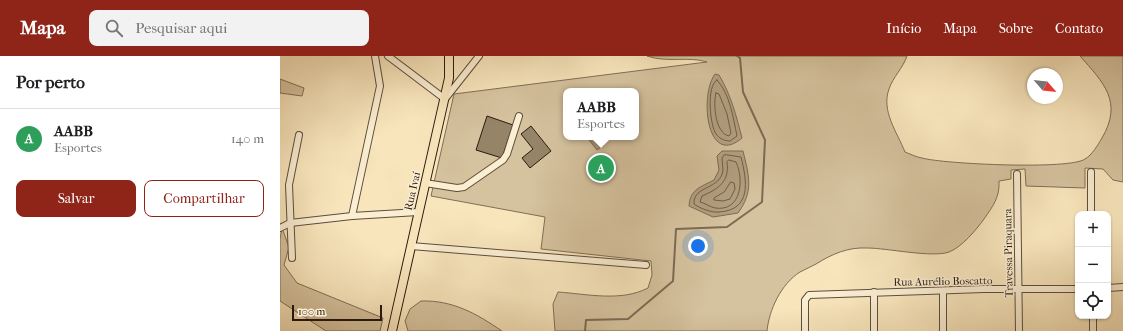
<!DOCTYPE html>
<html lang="pt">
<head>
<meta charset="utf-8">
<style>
  body { margin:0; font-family:"IM FELL French Canon",serif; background:#f2f2f2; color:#202124 }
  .controls { position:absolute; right:12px; bottom:12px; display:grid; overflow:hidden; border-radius:8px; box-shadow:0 1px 3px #0004 }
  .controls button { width:36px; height:36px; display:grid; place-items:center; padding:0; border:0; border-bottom:1px solid #e0e0e0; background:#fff; color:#202124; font:20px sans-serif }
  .compass { position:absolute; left:747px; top:12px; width:36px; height:36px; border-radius:50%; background:#fff; box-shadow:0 1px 3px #0004; rotate:118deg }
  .scale { position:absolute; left:12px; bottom:10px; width:90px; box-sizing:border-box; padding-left:4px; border:2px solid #2c1a0e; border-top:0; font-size:11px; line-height:14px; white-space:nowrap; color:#2c1a0e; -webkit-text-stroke:3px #faeed3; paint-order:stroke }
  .you { position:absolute; left:418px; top:190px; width:14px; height:14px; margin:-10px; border:3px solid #fff; border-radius:50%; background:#1a73e8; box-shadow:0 0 0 6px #1a73e833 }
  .badge { display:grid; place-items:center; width:26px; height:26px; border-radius:50%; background:#8f2418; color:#fff; font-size:13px; font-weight:700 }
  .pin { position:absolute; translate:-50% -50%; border:2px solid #fff; box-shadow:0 1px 4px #0006 }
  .popup { position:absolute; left:283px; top:32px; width:76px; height:52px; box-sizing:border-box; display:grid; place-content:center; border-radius:8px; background:#fff; filter:drop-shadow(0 1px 3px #0005); font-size:13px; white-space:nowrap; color:#757577 }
  .popup b { font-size:15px; color:#202124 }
  .popup::after { content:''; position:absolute; left:50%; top:100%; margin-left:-8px; border:8px solid transparent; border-top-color:#fff }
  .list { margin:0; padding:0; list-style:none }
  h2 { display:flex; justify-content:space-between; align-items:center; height:52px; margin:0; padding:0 16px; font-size:17px }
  h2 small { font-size:13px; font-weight:400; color:#757577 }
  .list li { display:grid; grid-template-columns:26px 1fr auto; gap:12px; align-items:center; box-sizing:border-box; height:60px; padding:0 16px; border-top:1px solid #e0e0e0 }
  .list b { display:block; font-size:15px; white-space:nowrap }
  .list p { margin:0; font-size:13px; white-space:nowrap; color:#757577 }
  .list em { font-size:13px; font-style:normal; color:#757577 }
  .actions { display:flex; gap:8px; padding:12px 16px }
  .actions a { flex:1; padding:9px 0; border:1px solid #8f2418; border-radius:8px; text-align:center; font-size:14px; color:#8f2418 }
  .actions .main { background:#8f2418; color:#fff }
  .icon { flex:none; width:22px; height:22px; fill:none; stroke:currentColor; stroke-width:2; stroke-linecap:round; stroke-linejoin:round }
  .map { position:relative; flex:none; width:843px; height:275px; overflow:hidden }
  header { display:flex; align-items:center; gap:24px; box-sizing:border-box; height:56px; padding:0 20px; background:#8f2418; color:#fff }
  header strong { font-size:19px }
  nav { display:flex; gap:22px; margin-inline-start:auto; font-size:14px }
  .search { width:280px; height:36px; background:#f2f2f2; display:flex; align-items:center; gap:10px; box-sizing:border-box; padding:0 14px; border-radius:8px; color:#757577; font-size:15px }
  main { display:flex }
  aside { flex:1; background:#fff }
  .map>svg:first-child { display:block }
</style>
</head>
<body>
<header>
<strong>Mapa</strong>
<div class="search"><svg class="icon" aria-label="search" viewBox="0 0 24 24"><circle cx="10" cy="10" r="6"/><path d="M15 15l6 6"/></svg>Pesquisar aqui</div>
<nav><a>Início</a><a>Mapa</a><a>Sobre</a><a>Contato</a></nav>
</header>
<main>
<aside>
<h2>Por perto<small></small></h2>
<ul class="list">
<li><span class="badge" style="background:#2e9e5b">A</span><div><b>AABB</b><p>Esportes</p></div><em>140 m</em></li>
</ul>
<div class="actions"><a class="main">Salvar</a><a>Compartilhar</a></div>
</aside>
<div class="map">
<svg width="843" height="275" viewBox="0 0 843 275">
  <rect width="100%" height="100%" fill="#f8e5bc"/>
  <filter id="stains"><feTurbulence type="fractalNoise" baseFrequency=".005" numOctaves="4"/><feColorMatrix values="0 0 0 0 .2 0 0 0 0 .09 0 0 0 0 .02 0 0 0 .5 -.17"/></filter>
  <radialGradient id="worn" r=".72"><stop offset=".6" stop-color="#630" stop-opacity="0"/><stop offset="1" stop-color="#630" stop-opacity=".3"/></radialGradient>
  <g fill="#d5c29e" stroke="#806e56" fill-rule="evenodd">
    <path d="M367,0H627C623,12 613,21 609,33C601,55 617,76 625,96C630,98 636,101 642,102C663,108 790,114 805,103C812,99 818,89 822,82C843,46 824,27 800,0H843V126L833,124L823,113L805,112V132L746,130L745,113L731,114V123L719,125C720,141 713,150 704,163C696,174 682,191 669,196C652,202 607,192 587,192C568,191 552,198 536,208C531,211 525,213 520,216C501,228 489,254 487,275H275L273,248L278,236C307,238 341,246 368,232L372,219L371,205L261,193L265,161L151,140L174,38L427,6C409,0 387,7 367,0ZM286,35H356V81H286Z"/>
    <path d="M0,23L24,32L22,40L0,37Z"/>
    <path d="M2,172L9,191L4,209L17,227L103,262L100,275H46L0,245V183Z"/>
    <path d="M141,245C173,244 197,258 222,275H128L125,265L130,253Z"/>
  </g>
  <g fill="#b3a081" stroke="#7d6a53">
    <path d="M435,18L439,19C451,39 456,59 462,82C427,112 419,40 435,18Z"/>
    <path d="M307,81H318L324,89L317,94Z"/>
    <path d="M442,95H463C469,120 474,135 458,157L433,161L409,150C410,133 421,131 434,124L439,114L437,100Z"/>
  </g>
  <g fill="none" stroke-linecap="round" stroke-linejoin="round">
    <g stroke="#705d48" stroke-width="1">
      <path d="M437,24C450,38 453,61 457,80L450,85C445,85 440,83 436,78C430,69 426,30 437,24Z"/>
      <path d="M436,37L439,38L447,58L451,77L449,80C435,77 433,48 436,37Z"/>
      <path d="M448,99L461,101C467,125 472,154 439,156C432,157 419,152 414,148C413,129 441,134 443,114C443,110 442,106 442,102L444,99Z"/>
      <path d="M449,104L456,106C464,123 462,156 435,152C430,151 425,147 420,146L422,140C438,133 450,126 447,106Z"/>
      <path d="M451,126L454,127L455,133L450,143L443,145L434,144V142L444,136Z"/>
    </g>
    <path stroke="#7d6a53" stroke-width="2" d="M305,275L306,264L348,263L393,225L396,173L447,171L482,146L485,84L463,36L460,2L457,0"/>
  </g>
  <g fill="#968468" stroke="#2c1a0e">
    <path d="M207,60L233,69L222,102L196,94Z"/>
    <path d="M251,70L271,95L250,112L242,102L253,93L241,78Z"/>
  </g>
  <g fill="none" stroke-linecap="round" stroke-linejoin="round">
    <g stroke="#5f4d3a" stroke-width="8">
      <g id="minor">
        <path d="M108,0L165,43L199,0"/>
        <path d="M811,116V158"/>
        <path d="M737,118L739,275"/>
        <path d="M145,127L177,132L184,131L223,104L227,98L239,60"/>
        <path d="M72,160L100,30L95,0"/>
        <path d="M0,172L10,167L72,160L138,156"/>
        <path d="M131,190L366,209"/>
        <path d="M12,202L9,129L19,79"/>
        <path d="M828,232L843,231"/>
        <path d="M663,235V275"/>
        <path d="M813,260V275"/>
        <path d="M525,275V244L529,239L704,233H798"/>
        <path d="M594,275V236"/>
      </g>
    </g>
    <g stroke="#2c1a0e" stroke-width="10">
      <path id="major" d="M112,275L169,22V0"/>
    </g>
    <use href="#minor" stroke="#faeed3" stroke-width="6"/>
    <use href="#major" stroke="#f8e5bc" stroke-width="8"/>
  </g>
  <g text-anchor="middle" stroke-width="3" stroke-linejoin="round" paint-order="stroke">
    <g font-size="11" fill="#2c1a0e" stroke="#faeed3">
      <text transform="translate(132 135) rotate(-77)" y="4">Rua Ivaí</text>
      <text transform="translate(728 197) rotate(-91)" y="4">Travessa Piraquara</text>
      <text transform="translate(663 225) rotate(-1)" y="4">Rua Aurélio Boscatto</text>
    </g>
  </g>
  <rect width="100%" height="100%" filter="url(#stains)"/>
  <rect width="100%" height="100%" fill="url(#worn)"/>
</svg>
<div class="controls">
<button>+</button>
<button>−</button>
<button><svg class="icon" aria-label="locate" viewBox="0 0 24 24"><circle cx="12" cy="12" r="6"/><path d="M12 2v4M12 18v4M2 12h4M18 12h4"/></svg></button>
</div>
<svg class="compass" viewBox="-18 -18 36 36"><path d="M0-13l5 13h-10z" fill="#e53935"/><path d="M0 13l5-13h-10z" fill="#757577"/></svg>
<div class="scale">100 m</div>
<div class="you"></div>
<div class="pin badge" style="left:321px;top:112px;background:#2e9e5b">A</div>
<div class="popup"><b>AABB</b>Esportes</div>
</div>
</main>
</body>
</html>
